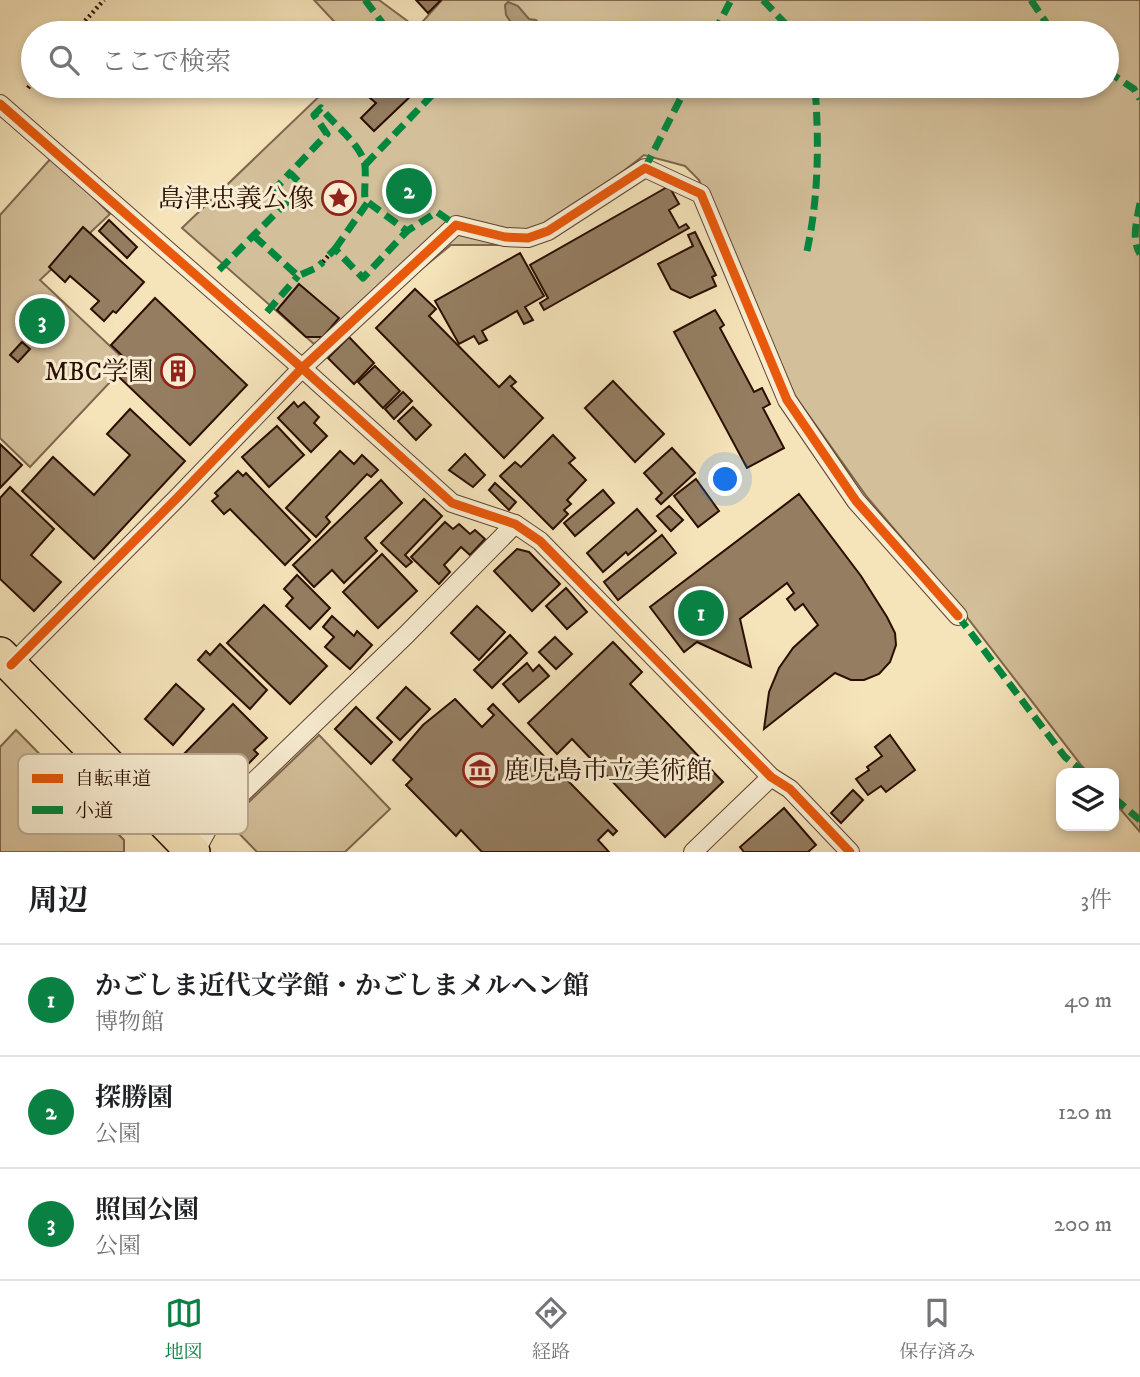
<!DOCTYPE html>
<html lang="ja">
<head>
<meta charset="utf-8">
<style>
  body { margin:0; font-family:"IM FELL DW Pica","Noto Serif JP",serif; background:#f6f6f6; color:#202124 }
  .controls { position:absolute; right:21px; bottom:21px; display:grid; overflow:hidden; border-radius:14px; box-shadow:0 4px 10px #0003 }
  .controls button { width:63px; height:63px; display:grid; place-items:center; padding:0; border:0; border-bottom:2px solid #e0e0e0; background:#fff; color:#202124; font:35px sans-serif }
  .you { position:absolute; left:726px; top:480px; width:24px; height:24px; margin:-18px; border:5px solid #fff; border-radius:50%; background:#1a73e8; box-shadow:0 0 0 10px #1a73e833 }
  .badge { display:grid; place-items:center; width:46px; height:46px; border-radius:50%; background:#0b8043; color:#fff; font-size:23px; font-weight:700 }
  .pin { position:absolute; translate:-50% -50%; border:4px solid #fff; box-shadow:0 2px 7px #0006 }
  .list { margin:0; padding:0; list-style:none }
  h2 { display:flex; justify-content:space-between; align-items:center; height:91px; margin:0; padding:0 28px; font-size:30px }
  h2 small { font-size:23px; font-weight:400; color:#757577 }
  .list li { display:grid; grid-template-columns:46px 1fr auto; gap:21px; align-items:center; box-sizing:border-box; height:112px; padding:0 28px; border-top:2px solid #e0e0e0 }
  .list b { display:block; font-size:26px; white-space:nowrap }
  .list p { margin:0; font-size:23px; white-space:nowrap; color:#757577 }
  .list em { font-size:23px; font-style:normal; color:#757577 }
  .icon { flex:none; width:38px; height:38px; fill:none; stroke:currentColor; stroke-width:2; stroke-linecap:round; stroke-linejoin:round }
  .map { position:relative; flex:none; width:1140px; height:852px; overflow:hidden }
  .search { position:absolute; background:#fff; box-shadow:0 4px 10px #0003; left:21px; right:21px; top:21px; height:77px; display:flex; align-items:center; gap:18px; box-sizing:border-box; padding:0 24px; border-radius:38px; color:#757577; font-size:26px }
  .sheet { height:427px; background:#fff }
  nav { display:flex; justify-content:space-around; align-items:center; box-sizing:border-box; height:98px; border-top:2px solid #e0e0e0; background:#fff; font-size:19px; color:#757577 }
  nav a { display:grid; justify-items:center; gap:4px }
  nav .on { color:#0b8043 }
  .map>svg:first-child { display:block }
</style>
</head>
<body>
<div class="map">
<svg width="1140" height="852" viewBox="0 0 1140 852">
  <rect width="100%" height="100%" fill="#f5e3ba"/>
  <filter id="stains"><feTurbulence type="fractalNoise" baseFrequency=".00286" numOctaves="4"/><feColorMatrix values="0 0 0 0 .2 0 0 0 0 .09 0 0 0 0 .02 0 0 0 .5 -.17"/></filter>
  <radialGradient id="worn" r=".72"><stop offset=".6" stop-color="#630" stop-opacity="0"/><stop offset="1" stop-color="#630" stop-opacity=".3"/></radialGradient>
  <g fill="#d3bf9a" stroke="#7f664d" stroke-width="2">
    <path d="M314,0H379L417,28L442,0H1140V832L1114,802V773H1088L1081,765L946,590L867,497L795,396L699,180L685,166L644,155L529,245H451L414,275L314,344L182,228L330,86H1107V33H345Z"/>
    <path d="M53,156L110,214L40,280L128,363L30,467L0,438V215Z"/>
    <path d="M16,730L124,840V852H0V747Z"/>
    <path d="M319,735L390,809L345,852H257L228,822Z"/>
  </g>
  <path fill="#b09b7b" stroke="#7b634a" stroke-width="2" d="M508,2L518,6L529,19L536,20L539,24C533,34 521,33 510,33L512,24L506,15L505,5Z"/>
  <g fill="#947d61" stroke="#2b0e00" stroke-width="2">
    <path d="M416,0H441L428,13Z"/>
    <path d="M370,86H410L416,91L374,131L361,118L376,103L364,93Z"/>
    <path d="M669,186L679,204L669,210L679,228L686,224L689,228L544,310L540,303L548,298L530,265Z"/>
    <path d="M109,220L137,247L127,258L99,231Z"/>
    <path d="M83,227L144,282L116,313L113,311L104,321L91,309L99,301L70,276L65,282L49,267Z"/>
    <path d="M695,232L716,275L712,277L716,286L690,298L671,289L658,264L693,246L688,235Z"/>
    <path d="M520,253L544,296L525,307L533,320L524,324L517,311L482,331L487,340L479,344L474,336L459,344L435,301Z"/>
    <path d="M299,284L339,318L323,337H306L277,310Z"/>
    <path d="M415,289L436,309L429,316L499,387L510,376L516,382L511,386L543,418L504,458L376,328Z"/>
    <path d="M155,298L247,385L190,445L119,377L131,364L111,345Z"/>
    <path d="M715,310L724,325L720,328L754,392L762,388L770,404L763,408L784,448L747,468L674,332Z"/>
    <path d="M349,337L374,363L354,384L328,358Z"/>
    <path d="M22,342L30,349L18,362L10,355Z"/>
    <path d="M375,366L400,391L383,408L358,382Z"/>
    <path d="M613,381L664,434L635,462L585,408Z"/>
    <path d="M403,392L412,401L394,419L385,409Z"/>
    <path d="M294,402L298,407L304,402L319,417L314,423L327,436L311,452L278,418Z"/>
    <path d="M413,407L431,425L416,440L398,421Z"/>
    <path d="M130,409L185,461L94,559L22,491L53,457L94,495L130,455L107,434Z"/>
    <path d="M277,426L304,455L269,487L242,457Z"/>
    <path d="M553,435L575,458L569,463L586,480L567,500L571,504L564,510L568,514L553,529L500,476L515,462L521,467Z"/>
    <path d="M0,444L22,465L0,488Z"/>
    <path d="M672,448L695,473L661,504L656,499L662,493L644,473Z"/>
    <path d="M340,451L354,464L362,455L378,470L371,477L367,474L326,517L330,522L316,537L286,508Z"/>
    <path d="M465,454L485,475L473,487L449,470Z"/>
    <path d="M238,471L243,476L246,473L310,540L285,565L230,509L224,514L212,501L218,496L215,493Z"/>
    <path d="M696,479L719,511L698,527L674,496Z"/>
    <path d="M381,480L402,503L365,538L377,551L344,583L332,570L314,587L293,565Z"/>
    <path d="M495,483L516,502L509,510L489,490Z"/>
    <path d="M10,487L54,529L31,555L61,582L34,611L0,579V498Z"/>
    <path d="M603,490L614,503L575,536L564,523Z"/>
    <path d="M799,494L861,576L887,617L895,633L896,645L890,662L879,674L864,680H851L835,673L764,729L769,692L779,668L793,648L818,625L803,604L795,610L787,599L794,593L787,583L740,619L751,667L697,642L684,652L650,607Z"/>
    <path d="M424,499L442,516L405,555L412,562L406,567L381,543Z"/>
    <path d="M669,506L683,520L671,531L657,516Z"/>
    <path d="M637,509L656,531L628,555L626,552L603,572L587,553Z"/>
    <path d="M445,522L453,529L459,524L470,534L475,530L485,539L470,555L461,547L444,565L450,572L439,584L411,557Z"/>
    <path d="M662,535L676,553L618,600L604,582Z"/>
    <path d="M517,549L529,552L560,584L532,611L494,571Z"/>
    <path d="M382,554L417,591L378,628L343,592Z"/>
    <path d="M297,575L330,608L310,629L286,606L293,598L284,589Z"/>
    <path d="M566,588L587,612L567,629L546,606Z"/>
    <path d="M264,605L327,666L290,704L227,643Z"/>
    <path d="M477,606L505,632L479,660L451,633Z"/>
    <path d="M332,616L354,636L357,631L372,645L350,669L325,647L334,637L323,627Z"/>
    <path d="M510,635L527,653L492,688L474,670Z"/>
    <path d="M555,637L572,654L556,669L539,652Z"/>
    <path d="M613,642L642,672L630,684L723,782L665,837L572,739L557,754L528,723Z"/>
    <path d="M220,644L267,690L250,709L198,660L206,651L210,655Z"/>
    <path d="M527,663L533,671L539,665L549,676L519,702L503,684Z"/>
    <path d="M176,684L204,709L173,745L145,719Z"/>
    <path d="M406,687L430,709L400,740L377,718Z"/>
    <path d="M455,699L482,727L494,715L488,709L493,704L617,831L613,835L608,830L598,840L609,852H482L461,830L456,836L406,785L412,779L393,760L423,725Z"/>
    <path d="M233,704L267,738L254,750L258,754L214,799L177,761Z"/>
    <path d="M356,707L392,742L371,764L335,729Z"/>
    <path d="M890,735L915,770L886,792L881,786L868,795L856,779L869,770L867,767L882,756L875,747Z"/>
    <path d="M853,790L863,800L841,823L831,813Z"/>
    <path d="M784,808L816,845L808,852H744L740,847Z"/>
  </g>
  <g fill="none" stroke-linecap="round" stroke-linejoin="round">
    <g stroke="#5e432e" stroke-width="20">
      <g id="street">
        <path d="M0,104L302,368L452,503L515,524L540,541L771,777L790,789L850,852"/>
        <path d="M11,665L178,497L302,368L456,225L505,237L528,238L548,231L645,168L701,194L787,400L856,501L958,616"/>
        <path d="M195,852L211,823L406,635L515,524"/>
        <path d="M693,852L771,777"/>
      </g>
    </g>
    <g stroke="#2b0e00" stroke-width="36">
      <path id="highway" d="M0,654L193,852"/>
    </g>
    <g stroke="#2b0e00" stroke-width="4.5" stroke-dasharray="2 3.5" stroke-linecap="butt">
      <path d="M74,33L104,0"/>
      <path d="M28,88L33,81"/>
      <path d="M323,262L329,255"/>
    </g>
    <use href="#street" stroke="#f8edd2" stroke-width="18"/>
    <use href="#highway" stroke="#f5e3ba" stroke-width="33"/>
    <g stroke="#00873e" stroke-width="7" stroke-dasharray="14 7" stroke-linecap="butt">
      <path d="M365,0L390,33"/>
      <path d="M763,0L794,33"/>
      <path d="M1031,0L1053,33"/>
      <path d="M714,33L731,0"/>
      <path d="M1107,71L1134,89L1140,99"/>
      <path d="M365,165L434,93L429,86"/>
      <path d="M645,168L687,86"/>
      <path d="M1140,203C1137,220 1131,239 1140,254"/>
      <path d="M282,208L270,194L290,173"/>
      <path d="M254,236L298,276L316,268L323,262"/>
      <path d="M335,249L368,202"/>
      <path d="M807,251C819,195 819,142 815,86"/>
      <path d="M329,255L335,249L363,278L407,231"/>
      <path d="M219,270L303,186L290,173L327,134L314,115L321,108C334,125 363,146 365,166C366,177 364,188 365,200L407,231L437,212L456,225"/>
      <path d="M267,312L298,276"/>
      <path d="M958,616L1065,757L1085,773"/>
      <path d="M1114,798L1140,820"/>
    </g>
    <g stroke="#f8edd2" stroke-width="13">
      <g id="cycleway">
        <path d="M0,104L302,368L452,503L515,524L540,541L771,777L790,789L850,852"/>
        <path d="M11,665L178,497L302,368L456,225L505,237L528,238L548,231L645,168L701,194L787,400L856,501L958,616"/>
      </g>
    </g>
    <use href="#cycleway" stroke="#e8590c" stroke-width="9"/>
  </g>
  <defs>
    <g id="sight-ring" transform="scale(1.75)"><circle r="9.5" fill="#f8edd2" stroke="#8f2418" stroke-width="1.5"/><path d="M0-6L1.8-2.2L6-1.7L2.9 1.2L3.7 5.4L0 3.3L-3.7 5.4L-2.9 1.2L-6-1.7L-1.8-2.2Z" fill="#8f2418"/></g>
    <g id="building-ring" transform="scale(1.75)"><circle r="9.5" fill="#f8edd2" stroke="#8f2418" stroke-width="1.5"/><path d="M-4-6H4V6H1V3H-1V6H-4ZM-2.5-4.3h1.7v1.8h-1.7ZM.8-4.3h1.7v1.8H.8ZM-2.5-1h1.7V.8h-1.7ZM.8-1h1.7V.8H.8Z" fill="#8f2418"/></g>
    <g id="museum-ring" transform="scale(1.75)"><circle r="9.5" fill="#f8edd2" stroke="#8f2418" stroke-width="1.5"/><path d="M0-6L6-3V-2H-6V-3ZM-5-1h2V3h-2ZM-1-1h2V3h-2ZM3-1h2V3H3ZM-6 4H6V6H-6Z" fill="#8f2418"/></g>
  </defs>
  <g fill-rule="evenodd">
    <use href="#sight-ring" x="339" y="198"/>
    <use href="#building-ring" x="178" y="371"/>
    <use href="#museum-ring" x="480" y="770"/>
  </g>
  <g text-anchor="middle" stroke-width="6" stroke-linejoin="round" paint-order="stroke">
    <g font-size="26" fill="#2b0e00" stroke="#f8edd2" text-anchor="end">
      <text x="314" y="207">島津忠義公像</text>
      <text x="154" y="380">MBC学園</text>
      <text x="504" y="779" text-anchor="start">鹿児島市立美術館</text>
    </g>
  </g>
  <rect x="18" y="754" width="230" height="80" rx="10" fill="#f8edd2" stroke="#baaa93" stroke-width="2"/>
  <rect x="32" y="774" width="31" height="9" fill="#e8590c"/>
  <rect x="32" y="806" width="31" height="8" fill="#00873e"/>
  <g font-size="19" fill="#2b0e00">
    <text x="75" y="785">自転車道</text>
    <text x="75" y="817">小道</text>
  </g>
  <rect width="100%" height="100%" filter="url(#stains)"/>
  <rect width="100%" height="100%" fill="url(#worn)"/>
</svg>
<div class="controls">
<button><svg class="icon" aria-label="layers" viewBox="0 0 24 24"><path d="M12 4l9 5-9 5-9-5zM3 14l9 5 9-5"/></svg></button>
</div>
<div class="you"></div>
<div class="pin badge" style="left:701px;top:613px">1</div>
<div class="pin badge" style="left:409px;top:191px">2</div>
<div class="pin badge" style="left:42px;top:321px">3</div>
<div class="search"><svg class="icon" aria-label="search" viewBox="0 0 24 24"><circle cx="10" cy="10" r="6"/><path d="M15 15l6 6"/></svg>ここで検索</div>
</div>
<section class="sheet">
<h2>周辺<small>3件</small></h2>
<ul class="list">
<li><span class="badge">1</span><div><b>かごしま近代文学館・かごしまメルヘン館</b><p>博物館</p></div><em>40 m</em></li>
<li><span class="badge">2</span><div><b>探勝園</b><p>公園</p></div><em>120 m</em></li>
<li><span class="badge">3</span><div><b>照国公園</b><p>公園</p></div><em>200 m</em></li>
</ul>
</section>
<nav>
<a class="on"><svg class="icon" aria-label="map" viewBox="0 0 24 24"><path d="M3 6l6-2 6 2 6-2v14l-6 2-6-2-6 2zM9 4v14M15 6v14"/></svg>地図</a>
<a><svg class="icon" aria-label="directions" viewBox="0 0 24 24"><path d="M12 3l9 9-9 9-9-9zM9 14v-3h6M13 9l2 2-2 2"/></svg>経路</a>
<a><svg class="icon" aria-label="saved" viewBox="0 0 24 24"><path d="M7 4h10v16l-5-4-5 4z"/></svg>保存済み</a>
</nav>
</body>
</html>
